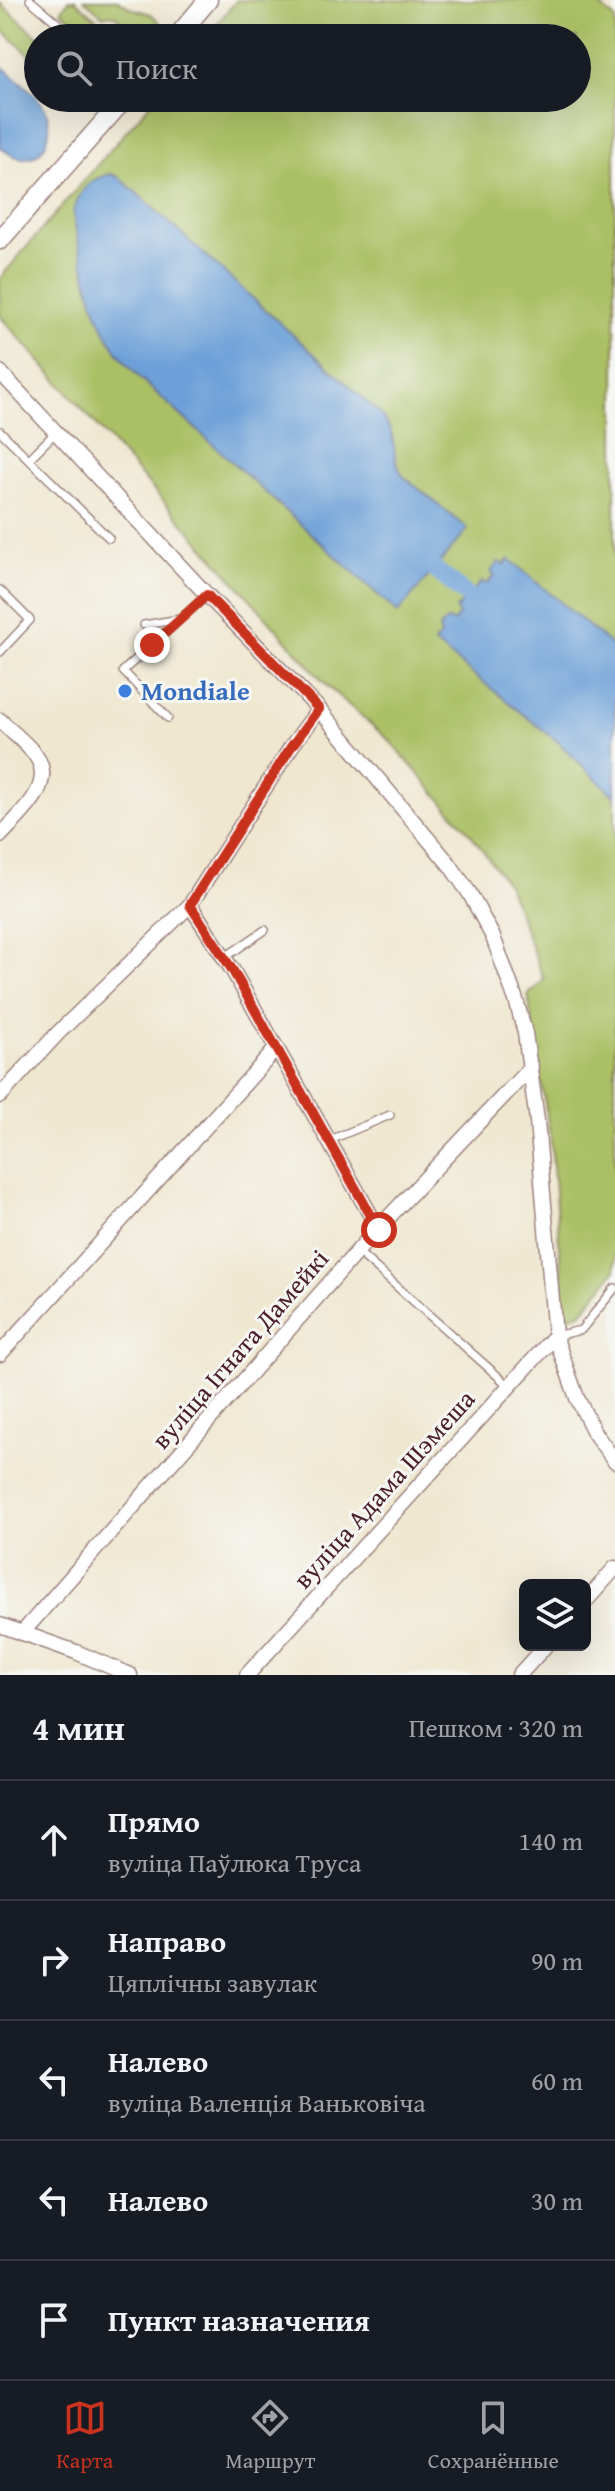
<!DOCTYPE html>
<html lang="ru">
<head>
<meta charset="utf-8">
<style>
  body { margin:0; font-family:"Gentium Book Plus",serif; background:#20242c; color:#f1f3f6 }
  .controls { position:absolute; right:24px; bottom:24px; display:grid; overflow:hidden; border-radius:12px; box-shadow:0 8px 32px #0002 }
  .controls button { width:72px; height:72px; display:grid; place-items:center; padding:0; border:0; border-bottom:2px solid #363941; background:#171b24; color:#f1f3f6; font:40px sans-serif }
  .stop { position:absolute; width:24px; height:24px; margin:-18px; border:6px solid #c8321e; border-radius:50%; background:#fff }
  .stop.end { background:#c8321e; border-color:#fff; box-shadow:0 2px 8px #0008 }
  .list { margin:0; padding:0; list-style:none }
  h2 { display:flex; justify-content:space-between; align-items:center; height:104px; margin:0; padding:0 32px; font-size:34px }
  h2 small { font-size:26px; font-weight:400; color:#9ea1a6 }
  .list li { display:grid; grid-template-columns:52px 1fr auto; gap:24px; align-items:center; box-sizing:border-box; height:120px; padding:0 32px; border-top:2px solid #363941 }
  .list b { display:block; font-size:30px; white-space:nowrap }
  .list p { margin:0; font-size:26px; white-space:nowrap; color:#9ea1a6 }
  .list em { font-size:26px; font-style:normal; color:#9ea1a6 }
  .icon { flex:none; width:44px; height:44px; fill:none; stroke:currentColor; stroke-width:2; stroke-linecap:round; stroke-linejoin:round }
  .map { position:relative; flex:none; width:615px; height:1675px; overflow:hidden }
  .search { position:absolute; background:#171b24; box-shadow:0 8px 32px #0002; left:24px; right:24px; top:24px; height:88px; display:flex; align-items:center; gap:20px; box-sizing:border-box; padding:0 28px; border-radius:44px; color:#9ea1a6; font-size:30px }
  .sheet { height:704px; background:#171b24 }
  nav { display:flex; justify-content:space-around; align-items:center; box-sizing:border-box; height:112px; border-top:2px solid #363941; background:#171b24; font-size:22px; color:#9ea1a6 }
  nav a { display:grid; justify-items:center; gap:4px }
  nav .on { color:#c8321e }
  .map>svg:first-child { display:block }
</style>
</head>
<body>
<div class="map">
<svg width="615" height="1675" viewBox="0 0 615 1675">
  <rect width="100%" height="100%" fill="#f6f6f2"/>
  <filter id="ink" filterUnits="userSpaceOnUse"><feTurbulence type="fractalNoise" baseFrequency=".0125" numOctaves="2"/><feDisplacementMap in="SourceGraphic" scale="16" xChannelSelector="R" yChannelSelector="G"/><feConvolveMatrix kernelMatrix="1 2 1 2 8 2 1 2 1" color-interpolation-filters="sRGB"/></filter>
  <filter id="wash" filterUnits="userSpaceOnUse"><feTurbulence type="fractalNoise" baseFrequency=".006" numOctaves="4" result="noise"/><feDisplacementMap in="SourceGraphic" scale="32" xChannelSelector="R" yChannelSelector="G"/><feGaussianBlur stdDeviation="1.8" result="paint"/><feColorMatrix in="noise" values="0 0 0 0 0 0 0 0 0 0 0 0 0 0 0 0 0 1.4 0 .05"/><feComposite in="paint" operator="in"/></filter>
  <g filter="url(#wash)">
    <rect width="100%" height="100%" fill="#efe7d0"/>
    <g fill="#abc065" stroke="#7a7048" stroke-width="2">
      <path d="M69,0H75L98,20V29L103,36H116L119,38H92L61,11Z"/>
      <path d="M84,0H118L130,8L151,14L164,26L154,38H127L120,31L121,24L118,17L111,14L103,16Z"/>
      <path d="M237,0H593L615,19V1271L581,1313L565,1317L551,1142L528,995L544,980L508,885L470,833L389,740L327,686L0,316V278L155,98H577V38H205Z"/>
      <path d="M0,3L40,38H38V62L0,28Z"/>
    </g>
    <g fill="#6da0d8" stroke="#5c6082" stroke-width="2">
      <path d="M0,65C15,78 36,92 45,109C55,127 47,159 23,158C14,158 6,152 0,147Z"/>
      <path d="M111,174L120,178L377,411C402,437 388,452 403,476L468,529L398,613L141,379C103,341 95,314 83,262C79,246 75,229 73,212C79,192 89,178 111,174Z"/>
      <path d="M509,559L615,648V797L557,741L434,643L441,635L439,628L447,620L453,622L459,615L456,609L464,601L470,603L476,596L474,590L481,582L487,584L494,576L491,571L499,562L504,565Z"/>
    </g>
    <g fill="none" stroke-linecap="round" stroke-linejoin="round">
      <path stroke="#6da0d8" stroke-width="18" d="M418,556L491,615"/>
    </g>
  </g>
  <g filter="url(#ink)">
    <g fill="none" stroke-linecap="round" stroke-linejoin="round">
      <g stroke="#9c837e" stroke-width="10">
        <g id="service">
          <path d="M30,0L75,38"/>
          <path d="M0,431L109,538"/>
          <path d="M29,459L56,432"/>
          <path d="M0,590L30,620L0,652"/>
          <path d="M144,625L180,619"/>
          <path d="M168,718L123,671L207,595"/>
          <path d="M224,958L265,930"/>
          <path d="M330,1140L390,1115"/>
          <path d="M358,1252L509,1386"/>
          <path d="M555,1336L581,1330L615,1288"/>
        </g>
      </g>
      <g stroke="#9c837e" stroke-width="17">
        <g id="minor">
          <path d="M0,372L207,595L319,709L450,865L470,894L493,937L516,1000L525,1033L537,1121L555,1336L577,1398L595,1434L615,1461"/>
          <path d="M0,720C11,732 27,743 36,756C57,786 18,816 0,836"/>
          <path d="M190,905L233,971L379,1230"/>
          <path d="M0,1096L58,1033L190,905L291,747L319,709"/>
          <path d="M0,1354L277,1048"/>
          <path d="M585,1602L615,1568"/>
          <path d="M0,1625L76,1652L130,1675"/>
          <path d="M22,1633L369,1238L531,1067"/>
          <path d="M247,1675L555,1336"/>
          <path d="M519,1675L546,1645"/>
        </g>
      </g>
      <g stroke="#9c837e" stroke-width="21">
        <g id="tertiary">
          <path d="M176,38L208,0"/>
          <path d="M0,240L125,98"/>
        </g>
      </g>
      <use href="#service" stroke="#fff" stroke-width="7"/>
      <use href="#minor" stroke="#fff" stroke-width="14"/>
      <use href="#tertiary" stroke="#fff" stroke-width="18"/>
    </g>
  </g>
  <g fill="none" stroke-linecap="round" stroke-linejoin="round" filter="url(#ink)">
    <path stroke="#c8321e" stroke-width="10" d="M152,645L207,595L319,709L291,747L190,905L233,971L379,1230"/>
  </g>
  <circle fill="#3f7fe0" stroke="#f6f6f2" stroke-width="3" cx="125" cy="691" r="8"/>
  <g text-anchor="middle" stroke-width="6" stroke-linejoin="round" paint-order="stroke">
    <g font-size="26" font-weight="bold" fill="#366cbe" stroke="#f6f6f2" text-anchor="start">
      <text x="141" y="700">Mondiale</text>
    </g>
    <g font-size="26" fill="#4a1f2b" stroke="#f6f6f2">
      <text transform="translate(240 1349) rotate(-49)" y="9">вуліца Ігната Дамейкі</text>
      <text transform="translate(384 1489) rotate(-48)" y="9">вуліца Адама Шэмеша</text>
    </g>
  </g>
</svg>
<div class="controls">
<button><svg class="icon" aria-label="layers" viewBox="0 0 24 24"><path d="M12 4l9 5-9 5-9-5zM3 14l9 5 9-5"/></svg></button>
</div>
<div class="stop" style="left:379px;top:1230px"></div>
<div class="stop end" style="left:152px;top:645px"></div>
<div class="search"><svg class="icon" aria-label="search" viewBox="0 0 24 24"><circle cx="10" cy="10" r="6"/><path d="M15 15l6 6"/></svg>Поиск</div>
</div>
<section class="sheet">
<h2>4 мин<small>Пешком · 320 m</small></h2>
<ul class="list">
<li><svg class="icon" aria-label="ahead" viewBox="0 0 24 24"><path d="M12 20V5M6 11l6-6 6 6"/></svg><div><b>Прямо</b><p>вуліца Паўлюка Труса</p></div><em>140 m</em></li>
<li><svg class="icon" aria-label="right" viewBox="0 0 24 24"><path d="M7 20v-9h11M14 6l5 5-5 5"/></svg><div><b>Направо</b><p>Цяплічны завулак</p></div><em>90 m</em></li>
<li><svg class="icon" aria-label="left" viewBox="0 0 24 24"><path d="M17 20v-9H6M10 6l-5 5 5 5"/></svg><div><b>Налево</b><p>вуліца Валенція Ваньковіча</p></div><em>60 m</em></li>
<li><svg class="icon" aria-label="left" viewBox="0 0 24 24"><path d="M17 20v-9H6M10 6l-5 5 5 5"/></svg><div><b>Налево</b></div><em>30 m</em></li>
<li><svg class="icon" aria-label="arrive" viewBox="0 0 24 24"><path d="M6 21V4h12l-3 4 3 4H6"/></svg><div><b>Пункт назначения</b></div></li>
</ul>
</section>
<nav>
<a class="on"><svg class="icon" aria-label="map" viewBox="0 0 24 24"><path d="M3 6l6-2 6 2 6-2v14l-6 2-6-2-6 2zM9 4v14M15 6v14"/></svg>Карта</a>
<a><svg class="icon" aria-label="directions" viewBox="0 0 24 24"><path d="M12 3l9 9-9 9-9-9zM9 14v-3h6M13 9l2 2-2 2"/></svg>Маршрут</a>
<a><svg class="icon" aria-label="saved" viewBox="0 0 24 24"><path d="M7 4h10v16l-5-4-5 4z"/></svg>Сохранённые</a>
</nav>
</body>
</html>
